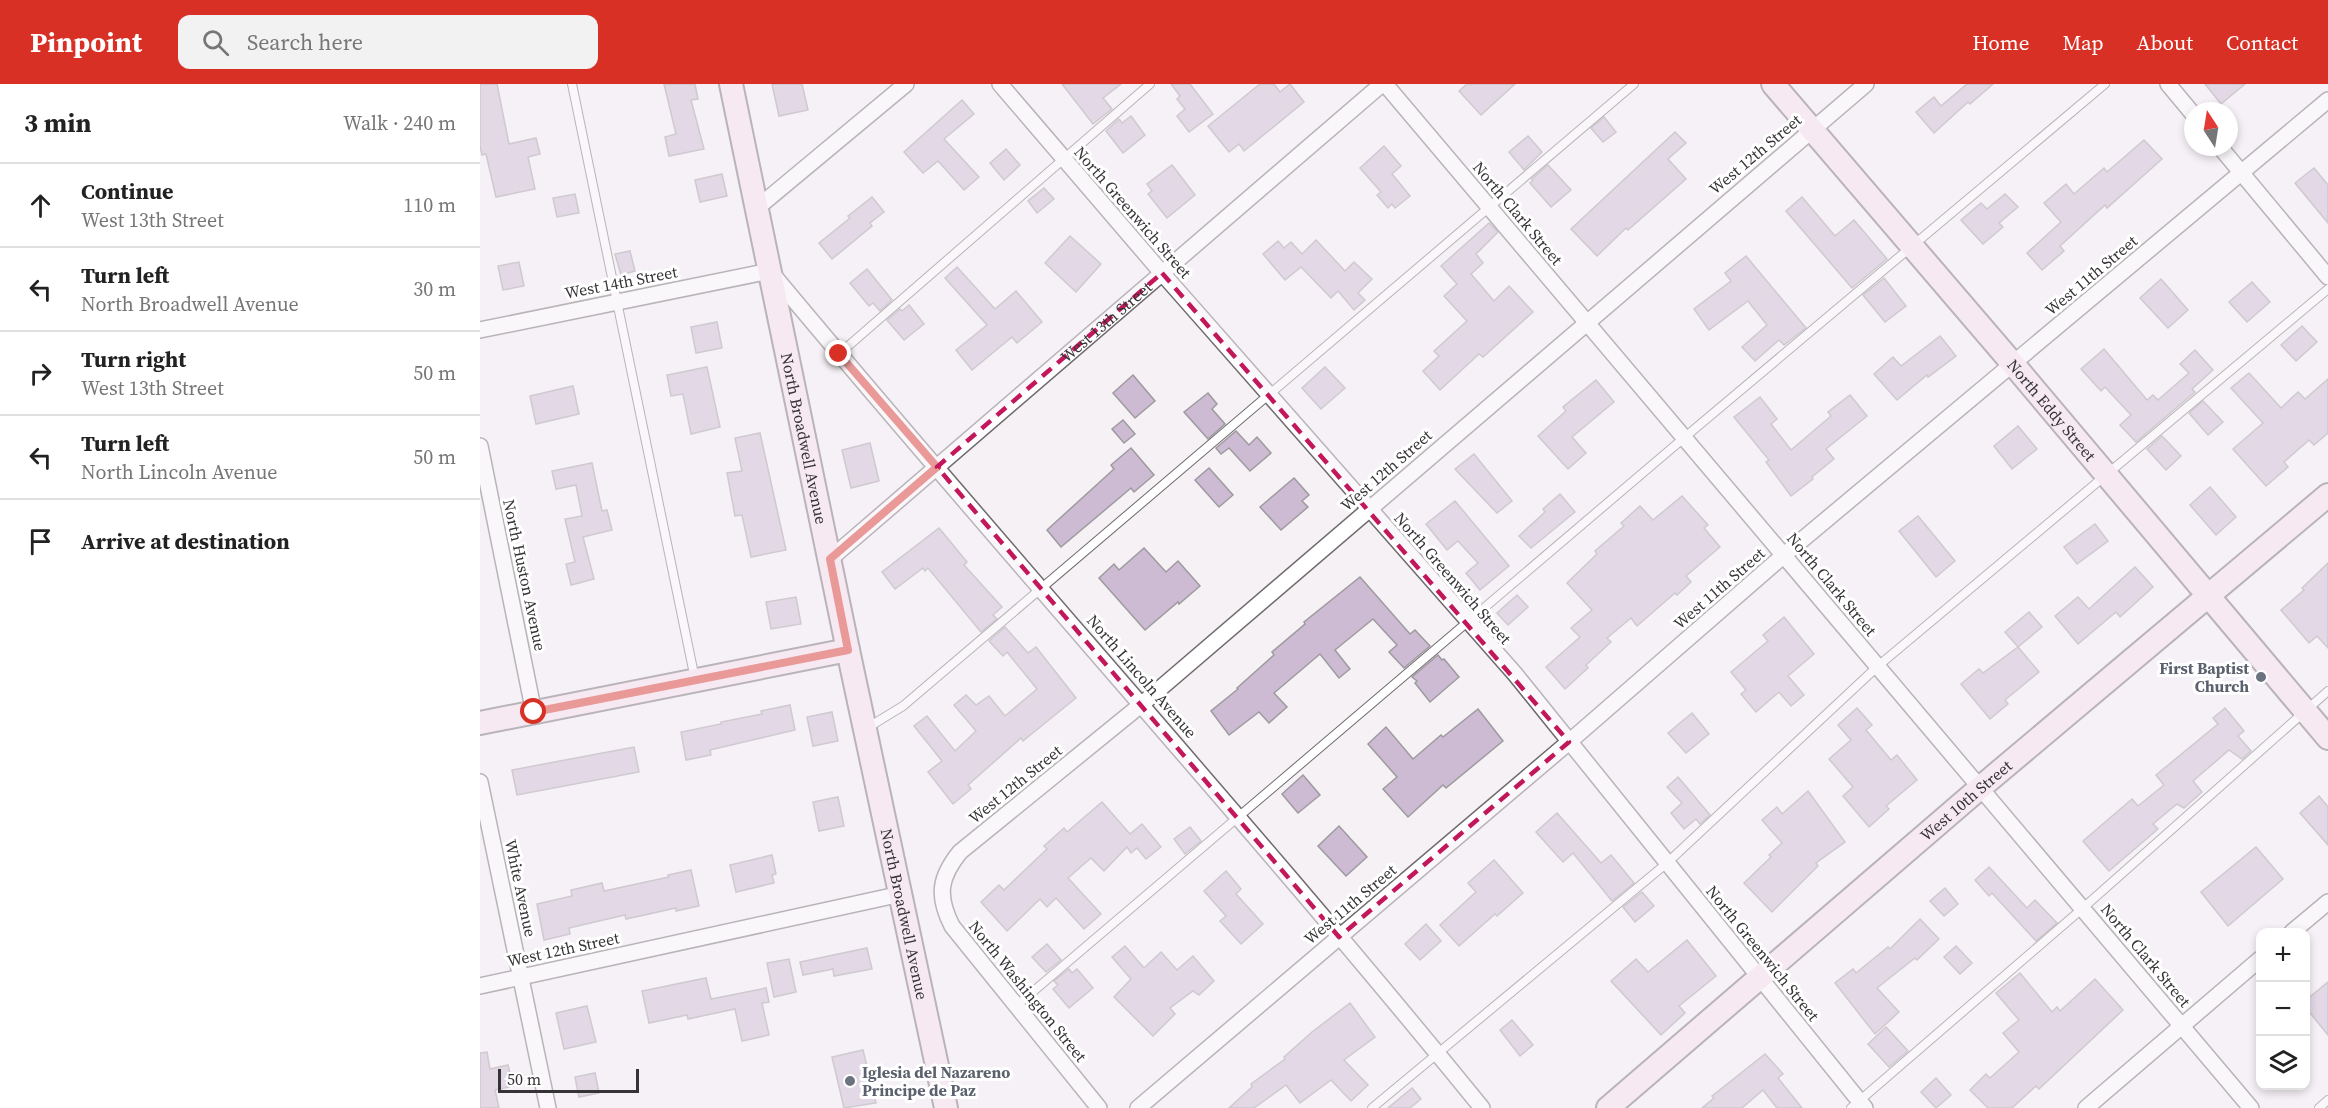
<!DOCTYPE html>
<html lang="en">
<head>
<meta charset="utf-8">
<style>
  body { margin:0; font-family:"Source Serif 4",serif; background:#f2f2f2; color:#222 }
  .controls { position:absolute; right:18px; bottom:18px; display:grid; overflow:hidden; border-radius:12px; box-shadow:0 3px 9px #0003 }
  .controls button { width:54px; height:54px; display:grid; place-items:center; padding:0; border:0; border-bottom:2px solid #e0e0e0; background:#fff; color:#222; font:30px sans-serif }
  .compass { position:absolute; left:1704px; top:18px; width:54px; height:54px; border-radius:50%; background:#fff; box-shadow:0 3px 9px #0003; rotate:348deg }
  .scale { position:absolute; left:18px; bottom:15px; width:141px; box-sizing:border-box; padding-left:6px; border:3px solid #353335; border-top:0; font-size:16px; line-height:21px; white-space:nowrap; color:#353335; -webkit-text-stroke:4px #fff; paint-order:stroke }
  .stop { position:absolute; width:18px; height:18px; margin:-14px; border:4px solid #d93025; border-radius:50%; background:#fff }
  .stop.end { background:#d93025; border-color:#fff; box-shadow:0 2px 6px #0008 }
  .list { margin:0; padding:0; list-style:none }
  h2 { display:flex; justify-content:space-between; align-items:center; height:78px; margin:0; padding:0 24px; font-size:26px }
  h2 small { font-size:20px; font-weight:400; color:#767676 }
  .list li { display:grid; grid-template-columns:39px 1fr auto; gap:18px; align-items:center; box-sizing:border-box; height:84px; padding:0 24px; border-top:2px solid #e0e0e0 }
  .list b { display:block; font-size:22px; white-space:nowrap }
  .list p { margin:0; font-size:20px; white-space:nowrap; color:#767676 }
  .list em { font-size:20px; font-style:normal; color:#767676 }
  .icon { flex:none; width:33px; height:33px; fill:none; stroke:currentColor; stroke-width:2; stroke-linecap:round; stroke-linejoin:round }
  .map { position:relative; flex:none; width:1848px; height:1024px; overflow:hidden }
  header { display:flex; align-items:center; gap:36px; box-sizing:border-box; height:84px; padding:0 30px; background:#d93025; color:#fff }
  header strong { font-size:28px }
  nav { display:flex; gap:33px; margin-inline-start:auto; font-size:21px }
  .search { width:420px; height:54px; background:#f2f2f2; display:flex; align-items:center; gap:15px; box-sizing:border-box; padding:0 21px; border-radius:12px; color:#767676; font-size:22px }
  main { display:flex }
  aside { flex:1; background:#fff }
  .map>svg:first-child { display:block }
</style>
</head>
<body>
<header>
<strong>Pinpoint</strong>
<div class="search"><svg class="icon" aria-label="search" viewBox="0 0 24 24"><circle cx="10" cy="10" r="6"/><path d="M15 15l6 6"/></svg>Search here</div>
<nav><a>Home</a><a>Map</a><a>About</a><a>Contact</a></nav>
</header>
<main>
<aside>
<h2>3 min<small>Walk · 240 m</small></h2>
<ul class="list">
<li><svg class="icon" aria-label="ahead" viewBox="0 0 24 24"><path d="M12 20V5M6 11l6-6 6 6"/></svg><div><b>Continue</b><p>West 13th Street</p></div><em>110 m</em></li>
<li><svg class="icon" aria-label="left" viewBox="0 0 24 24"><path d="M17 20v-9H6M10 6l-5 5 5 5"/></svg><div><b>Turn left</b><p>North Broadwell Avenue</p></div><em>30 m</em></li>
<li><svg class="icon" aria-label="right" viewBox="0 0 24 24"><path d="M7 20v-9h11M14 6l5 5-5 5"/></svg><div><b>Turn right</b><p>West 13th Street</p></div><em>50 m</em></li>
<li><svg class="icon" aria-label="left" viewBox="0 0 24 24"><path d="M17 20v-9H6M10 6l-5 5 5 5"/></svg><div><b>Turn left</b><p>North Lincoln Avenue</p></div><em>50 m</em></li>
<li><svg class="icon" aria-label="arrive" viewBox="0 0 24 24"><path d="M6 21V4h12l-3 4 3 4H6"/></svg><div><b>Arrive at destination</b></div></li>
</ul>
</aside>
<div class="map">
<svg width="1848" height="1024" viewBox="0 0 1848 1024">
  <rect width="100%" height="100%" fill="#f5f1f5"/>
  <g fill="#cdbad3" stroke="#9e9b9f" stroke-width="1.5">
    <path d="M0,0H17L29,60L56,54L60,70L48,73L55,105L16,113L6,70L2,71L0,62Z"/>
    <path d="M184,0H215L218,15L211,16L224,65L189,72L185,53L196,50Z"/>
    <path d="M292,0H322L328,26L299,32Z"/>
    <path d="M582,0H641L623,14L632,25L613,40Z"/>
    <path d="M691,0H710L733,30L709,48L697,32L705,25L697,15L700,12Z"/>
    <path d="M780,0H794L800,8L810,0L824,18L764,67L759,60L749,68L728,42Z"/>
    <path d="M987,0H1035L1001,31L979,7Z"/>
    <path d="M1487,0H1513L1490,20L1488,18L1454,49L1436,28L1454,13L1461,22Z"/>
    <path d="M1725,0H1765L1741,20Z"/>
    <path d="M482,16L494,30L464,55L499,93L484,106L458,77L443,89L424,68Z"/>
    <path d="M651,32L665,51L643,69L626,47L639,35L642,39Z"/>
    <path d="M1124,33L1136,48L1123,58L1111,44Z"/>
    <path d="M1195,48L1206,59L1188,75L1206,95L1148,146L1146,144L1117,172L1091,145Z"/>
    <path d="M1048,52L1062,68L1044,86L1029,68Z"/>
    <path d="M1664,56L1682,75L1627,124L1625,121L1580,162L1584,167L1562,186L1547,169L1581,138L1564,119L1586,100L1594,110L1624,84L1627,88Z"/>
    <path d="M904,62L921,82L912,90L930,112L915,124L912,120L908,124L897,111L901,108L880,84Z"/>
    <path d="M526,65L540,81L524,96L510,79Z"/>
    <path d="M692,81L715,111L687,134L668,110L672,107L667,100Z"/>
    <path d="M1068,81L1091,106L1071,123L1050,99L1053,96L1052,95Z"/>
    <path d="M1834,84L1848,101V139L1815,99Z"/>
    <path d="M242,90L247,112L220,118L215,96Z"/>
    <path d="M564,104L574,115L557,129L548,117Z"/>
    <path d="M95,110L99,129L77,133L73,114Z"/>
    <path d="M1525,110L1538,123L1519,139L1523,143L1503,160L1481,136L1501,119L1507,125Z"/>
    <path d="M392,113L404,128L390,139L392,142L352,175L339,159L370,134L368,132Z"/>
    <path d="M1322,113L1355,152L1374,136L1407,175L1372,204L1306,127Z"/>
    <path d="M1009,139L1018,148L996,170L1003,179L991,190L1014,217L1029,202L1053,228L1003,273L999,270L960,306L943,287L959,272L954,267L987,237L964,212L977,200L961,182Z"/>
    <path d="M590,152L621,180L596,208L565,179Z"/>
    <path d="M836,156L865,187L874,178L892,195L878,209L885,216L874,226L858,207L851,214L821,183L805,196L783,170L798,157L804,164L811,158L822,170Z"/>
    <path d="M150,167L155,187L141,191L135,170Z"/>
    <path d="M1266,172L1326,244L1304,261L1299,256L1275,277L1262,263L1287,241L1268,217L1229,246L1214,225L1251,197L1245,189Z"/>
    <path d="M39,178L44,202L23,206L18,182Z"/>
    <path d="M477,183L515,225L536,207L562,238L537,259L532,253L492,286L476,266L507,241L465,194Z"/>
    <path d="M387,185L412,216L400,227L393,219L389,222L370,199Z"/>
    <path d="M1404,194L1426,222L1405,238L1383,211Z"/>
    <path d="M1681,195L1708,226L1688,244L1660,214Z"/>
    <path d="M1772,198L1790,218L1767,238L1749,218Z"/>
    <path d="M429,221L444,240L424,256L407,236L420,225L422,227Z"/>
    <path d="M237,238L242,264L216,269L211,243Z"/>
    <path d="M1822,242L1837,258L1816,277L1801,261Z"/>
    <path d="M1460,252L1476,272L1448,293L1447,291L1417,316L1394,290L1413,273L1421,282Z"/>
    <path d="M1624,265L1667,316L1673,311L1678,316L1709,289L1700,280L1715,266L1733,286L1712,305L1715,308L1656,358L1640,341L1651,331L1625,303L1621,307L1601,285Z"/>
    <path d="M227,283L240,343L211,350L203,310L191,312L187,291Z"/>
    <path d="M845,283L865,304L841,325L822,304Z"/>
    <path d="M1769,289L1801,324L1818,308L1825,315L1848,295V349L1834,361L1829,356L1804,378L1808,383L1786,402L1753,365L1783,339L1751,304Z"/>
    <path d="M653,291L675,317L655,334L633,309Z"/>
    <path d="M1116,296L1134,318L1092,353L1106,369L1088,385L1058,352L1086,327L1083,323Z"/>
    <path d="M93,302L99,330L56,340L50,312Z"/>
    <path d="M728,309L737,320L732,325L745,340L728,355L704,328Z"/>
    <path d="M1370,311L1387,332L1346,365L1354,375L1332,393L1333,395L1311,412L1286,378L1289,376L1254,333L1280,313L1297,335L1291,340L1311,366L1351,332L1348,328Z"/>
    <path d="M1723,317L1743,338L1728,351L1709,329Z"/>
    <path d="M643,336L655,350L644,359L632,345Z"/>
    <path d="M1538,342L1557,365L1532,385L1514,362Z"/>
    <path d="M756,347L769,361L777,353L791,369L770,387L749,364L741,370L736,364Z"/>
    <path d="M280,349L306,466L271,473L262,431L255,432L247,389L262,387L255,354Z"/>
    <path d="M1682,352L1701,372L1686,386L1667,365Z"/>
    <path d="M390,359L399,397L371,404L362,366Z"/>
    <path d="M651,364L674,391L654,408L651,404L581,463L567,446L634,385L631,381Z"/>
    <path d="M994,370L1032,417L1017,429L975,385Z"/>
    <path d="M112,379L122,427L127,426L132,446L103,453L114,495L91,501L86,480L95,478L85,435L102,432L96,401L76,405L72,387Z"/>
    <path d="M729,384L753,411L739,423L715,396Z"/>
    <path d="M814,394L829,411L822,417L828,423L801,446L780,423Z"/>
    <path d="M1730,403L1756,433L1736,451L1710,421Z"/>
    <path d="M1080,410L1095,428L1051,464L1039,452L1065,428L1063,425Z"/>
    <path d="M1202,412L1228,441L1224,444L1240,463L1206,492L1211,498L1197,511L1195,509L1157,542L1151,534L1127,554L1131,558L1106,581L1108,584L1085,605L1066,583L1100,553L1091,544L1112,526L1087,499L1117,470L1115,467L1144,442L1141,439L1160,422L1173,436Z"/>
    <path d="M975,417L1029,482L1000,506L986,489L998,479L978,457L967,466L946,440Z"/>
    <path d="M1438,432L1475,477L1456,493L1419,447Z"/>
    <path d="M1615,440L1628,457L1597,480L1584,463Z"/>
    <path d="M459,444L487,478L484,481L522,523L513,531L517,535L501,548L448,484L445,487L443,484L415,505L402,488Z"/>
    <path d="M664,464L686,488L698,477L720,502L699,520L698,518L665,546L619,494L634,480L639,486Z"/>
    <path d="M1848,479V564L1837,552L1829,559L1801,526L1824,506L1822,504Z"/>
    <path d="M1655,483L1673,503L1640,533L1636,528L1598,560L1575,532L1598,513L1609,525Z"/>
    <path d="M880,493L930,550L935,546L950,562L924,584L909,568L917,561L893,535L855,566L870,585L859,594L840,570L794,609L807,623L789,639L779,628L749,651L731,627L758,605L757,604L794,571L792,568L825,540L824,538Z"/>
    <path d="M1037,511L1048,523L1028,541L1017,529Z"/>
    <path d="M316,513L321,540L291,545L286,518Z"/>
    <path d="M1549,528L1562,543L1538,563L1525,548Z"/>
    <path d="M1304,533L1334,570L1308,592L1324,611L1311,622L1299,608L1276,628L1261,610L1266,606L1251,588L1288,557L1283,551Z"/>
    <path d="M525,543L548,569L556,563L596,614L543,657L541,654L488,701L491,705L473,720L448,688L462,677L434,642L447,632L475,667L496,647L474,621L486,611L496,621L509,612L525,632L557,605L527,568L523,572L509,557Z"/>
    <path d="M1538,563L1559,588L1525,616L1528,620L1510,635L1481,600L1499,585L1503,589Z"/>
    <path d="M958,571L962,576L964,575L979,593L950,618L935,599L937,597L932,593Z"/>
    <path d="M310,621L315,646L230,666L231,671L206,676L201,648L241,640V638L282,630L281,627Z"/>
    <path d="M1377,624L1392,641L1386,646L1411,676L1417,671L1437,696L1406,722L1409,725L1389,743L1363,712L1373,703L1349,675L1371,656L1358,641Z"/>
    <path d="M1745,624L1764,647L1758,652L1771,667L1762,675L1749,666L1713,697L1722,708L1704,724L1697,720L1673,740L1678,745L1629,787L1603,757L1652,715L1658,722L1684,701L1676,691L1738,640L1733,634Z"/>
    <path d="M998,625L1023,657L966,704L963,701L928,733L903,705L917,693L888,660L906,643L933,675L961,651L963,653Z"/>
    <path d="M352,628L358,657L333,662L327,633Z"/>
    <path d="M1212,629L1229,650L1206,669L1188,649Z"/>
    <path d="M154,663L159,688L37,711L32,686Z"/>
    <path d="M823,691L840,711L818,729L802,710Z"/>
    <path d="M1198,693L1230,731L1220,740L1216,735L1204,745L1191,729L1202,719L1187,703Z"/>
    <path d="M1328,707L1365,758L1336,779L1338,782L1292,828L1264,799L1291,773L1289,771L1302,759L1282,736L1297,723L1302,730Z"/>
    <path d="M1839,712L1848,723V761L1820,729Z"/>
    <path d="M358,713L364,742L339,747L333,718Z"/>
    <path d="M622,718L650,750L662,740L681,763L666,775L657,764L651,769L647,763L624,787L611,774L588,794L621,830L604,845L576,814L567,823L560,815L527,847L501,818L519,801L524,806L567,765L564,762L584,744L587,748Z"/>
    <path d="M1077,729L1121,779L1131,771L1154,799L1132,817L1093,769L1083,778L1056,748Z"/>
    <path d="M859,742L887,773L866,792L838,762Z"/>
    <path d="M710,743L721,757L705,770L694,755Z"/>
    <path d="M1776,763L1803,795L1748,842L1721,808Z"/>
    <path d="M292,771L296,790L292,791L294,799L256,808L250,781Z"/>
    <path d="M1014,776L1043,809L1017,832L1015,830L979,862L960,841L996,808L988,799Z"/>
    <path d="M1509,783L1547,824L1555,816L1577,839L1556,857L1512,809L1509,812L1495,796Z"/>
    <path d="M211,786L219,822L196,827V824L146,835L145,831L89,844L90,850L64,856L57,820L92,812L91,806L122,799L124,807L189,793L188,791Z"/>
    <path d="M746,787L761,805L756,810L783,840L761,860L740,837L746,832L724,807Z"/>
    <path d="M1465,804L1478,820L1464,832L1450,817Z"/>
    <path d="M1162,808L1174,822L1155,838L1143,823Z"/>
    <path d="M1440,835L1459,855L1437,876L1435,874L1397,904L1419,928L1395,950L1355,899L1373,885L1376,889L1408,863L1410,865Z"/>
    <path d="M946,840L961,857L940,876L925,860Z"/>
    <path d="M1207,856L1236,892L1199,922L1205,929L1181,951L1131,897L1156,875L1168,888Z"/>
    <path d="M567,860L581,876L566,888L552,873Z"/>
    <path d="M645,862L664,884L681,868L697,886L713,872L734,897L719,911L713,907L690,924L695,930L673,952L634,913L651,895L632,873Z"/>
    <path d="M1476,862L1492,879L1480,890L1464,873Z"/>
    <path d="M387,864L392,885L354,892L353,885L323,891L320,878Z"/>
    <path d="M309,875L316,908L294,913L287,879Z"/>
    <path d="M589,885L592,889L597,885L613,904L589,924L573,905L578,901L574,897Z"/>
    <path d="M1540,889L1572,928L1577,923L1580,927L1615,895L1643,926L1559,1005L1556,1002L1532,1024H1508L1490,1006L1506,990L1510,994L1539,968L1523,949L1539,936L1516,909Z"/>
    <path d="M226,894L231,915L286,904L289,918L282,919L289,951L262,957L255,925L208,935L207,931L169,939L162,907Z"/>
    <path d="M1848,898V951L1826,924V916Z"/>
    <path d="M870,919L895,953L864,976L888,1001L871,1017L851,996L820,1019L806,1001L774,1024H749L772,1003L771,1000L805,975L804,973L832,948Z"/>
    <path d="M107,922L116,958L84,965L76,929Z"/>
    <path d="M1032,936L1053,961L1040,972L1020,946Z"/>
    <path d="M1406,943L1428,967L1409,983L1388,960Z"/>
    <path d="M383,966L396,1019L364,1024L352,973Z"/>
    <path d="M7,968L10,985L28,981L33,1002L15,1006L19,1024H0V969Z"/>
    <path d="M1285,970L1303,990L1298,994L1322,1024H1297L1283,1006L1262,1024H1222L1234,1014L1232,1012Z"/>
    <path d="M115,989L119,1009L99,1013L95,993Z"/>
    <path d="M1456,994L1471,1011L1456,1024L1441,1008Z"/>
    <path d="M932,1004L941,1015L930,1024H908Z"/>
  </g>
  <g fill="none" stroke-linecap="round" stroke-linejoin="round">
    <g stroke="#6e6a6d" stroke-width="10">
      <g id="lane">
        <path d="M92,0L215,595"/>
        <path d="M359,270L670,0"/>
        <path d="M387,644L423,622L1154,0"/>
        <path d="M536,922L1205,353L1625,0"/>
        <path d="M892,1024L1187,779L1398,582L1848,205"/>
        <path d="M1371,1024L1603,824L1848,607"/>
        <path d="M1839,1024L1848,1016"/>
      </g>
    </g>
    <g stroke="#6e6a6d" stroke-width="18">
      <g id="street">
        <path d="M520,0L682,189L1035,590L1385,1024"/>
        <path d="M905,0L1771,1024"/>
        <path d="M1688,0L1713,30"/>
        <path d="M1740,63L1848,193"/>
        <path d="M277,124L426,0"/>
        <path d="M0,246L290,187C524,469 771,740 1002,1024"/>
        <path d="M0,362L54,629"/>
        <path id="s1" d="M350,475L902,0"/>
        <path d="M0,698L68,1024"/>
        <path d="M1812,848L1848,818"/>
        <path d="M0,902L421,810"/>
        <path d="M619,1024L472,842C457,812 459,794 480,768L662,620L1386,0"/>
        <path d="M658,1024L1089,658L1304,471L1848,16"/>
        <path d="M1606,1024L1780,875"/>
      </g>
    </g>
    <g stroke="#6e6a6d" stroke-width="26">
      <g id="secondary">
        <path id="s2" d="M251,0L368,566L466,1024"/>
        <path id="s3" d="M1293,0L1533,280L1848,654"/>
        <path d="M0,639L368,566"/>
        <path id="s4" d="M1128,1024L1501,703L1848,411"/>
      </g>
    </g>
    <use href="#lane" stroke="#fff" stroke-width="8"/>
    <use href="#street" stroke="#fff" stroke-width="15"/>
    <use href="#secondary" stroke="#f9e1ed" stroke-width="22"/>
  </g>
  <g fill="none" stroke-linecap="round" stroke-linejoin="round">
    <path stroke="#d93025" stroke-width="8" d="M54,628L368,566L350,475L457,383L359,270"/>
  </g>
  <path d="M0 0H1848V1024H0ZM682,189L1089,658L859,853L457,383Z" fill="#f5f1f5" fill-opacity=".55" fill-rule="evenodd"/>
  <path fill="none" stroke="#c2185b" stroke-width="4.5" stroke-dasharray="12 8" stroke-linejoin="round" d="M682,189L1089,658L859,853L457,383Z"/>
  <g fill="#6b7280" stroke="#fff" stroke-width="2">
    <circle cx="1781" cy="593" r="6"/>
    <circle cx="370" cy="997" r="6"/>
  </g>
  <g text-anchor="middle" stroke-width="6" stroke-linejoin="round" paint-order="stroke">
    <g font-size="16" fill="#353335" stroke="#fff">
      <text transform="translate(1275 70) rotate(-40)" y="6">West 12th Street</text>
      <text transform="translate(653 128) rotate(49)" y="6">North Greenwich Street</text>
      <text transform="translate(1038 129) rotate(50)" y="6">North Clark Street</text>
      <text transform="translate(1611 191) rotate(-40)" y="6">West 11th Street</text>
      <text transform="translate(141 198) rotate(-11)" y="6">West 14th Street</text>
      <text dy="6" stroke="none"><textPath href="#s1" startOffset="364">West 13th Street</textPath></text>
      <text dy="6" stroke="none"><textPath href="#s3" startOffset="429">North Eddy Street</textPath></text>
      <text dy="6" stroke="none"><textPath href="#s2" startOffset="362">North Broadwell Avenue</textPath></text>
      <text transform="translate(906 386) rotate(-41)" y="6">West 12th Street</text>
      <text transform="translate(45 491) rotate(78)" y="6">North Huston Avenue</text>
      <text transform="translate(973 494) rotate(49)" y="6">North Greenwich Street</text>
      <text transform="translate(1352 500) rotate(50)" y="6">North Clark Street</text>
      <text transform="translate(1239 504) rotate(-41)" y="6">West 11th Street</text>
      <text transform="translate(662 592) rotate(49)" y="6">North Lincoln Avenue</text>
      <text transform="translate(535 700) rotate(-39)" y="6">West 12th Street</text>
      <text dy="6" stroke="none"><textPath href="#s4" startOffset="472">West 10th Street</textPath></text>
      <text transform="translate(41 804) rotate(78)" y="6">White Avenue</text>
      <text transform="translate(870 820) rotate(-40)" y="6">West 11th Street</text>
      <text dy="6" stroke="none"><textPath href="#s2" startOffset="848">North Broadwell Avenue</textPath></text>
      <text transform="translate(83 865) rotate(-12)" y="6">West 12th Street</text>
      <text transform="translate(1283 869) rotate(51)" y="6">North Greenwich Street</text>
      <text transform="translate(1666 871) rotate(50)" y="6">North Clark Street</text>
      <text transform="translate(548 907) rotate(51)" y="6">North Washington Street</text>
    </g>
    <g font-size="16" font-weight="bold" fill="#5b616d" stroke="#fff" text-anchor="end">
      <text x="1769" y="590">First Baptist<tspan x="1769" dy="18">Church</tspan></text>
      <text x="382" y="994" text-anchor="start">Iglesia del Nazareno<tspan x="382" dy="18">Principe de Paz</tspan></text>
    </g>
  </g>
</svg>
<div class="controls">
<button>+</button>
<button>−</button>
<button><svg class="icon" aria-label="layers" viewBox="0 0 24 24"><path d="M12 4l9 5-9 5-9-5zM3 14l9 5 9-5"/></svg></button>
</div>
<svg class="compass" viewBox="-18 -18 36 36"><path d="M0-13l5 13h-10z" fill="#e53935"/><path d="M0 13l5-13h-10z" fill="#767676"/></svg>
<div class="scale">50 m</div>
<div class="stop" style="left:54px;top:628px"></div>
<div class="stop end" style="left:359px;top:270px"></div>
</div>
</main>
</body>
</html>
